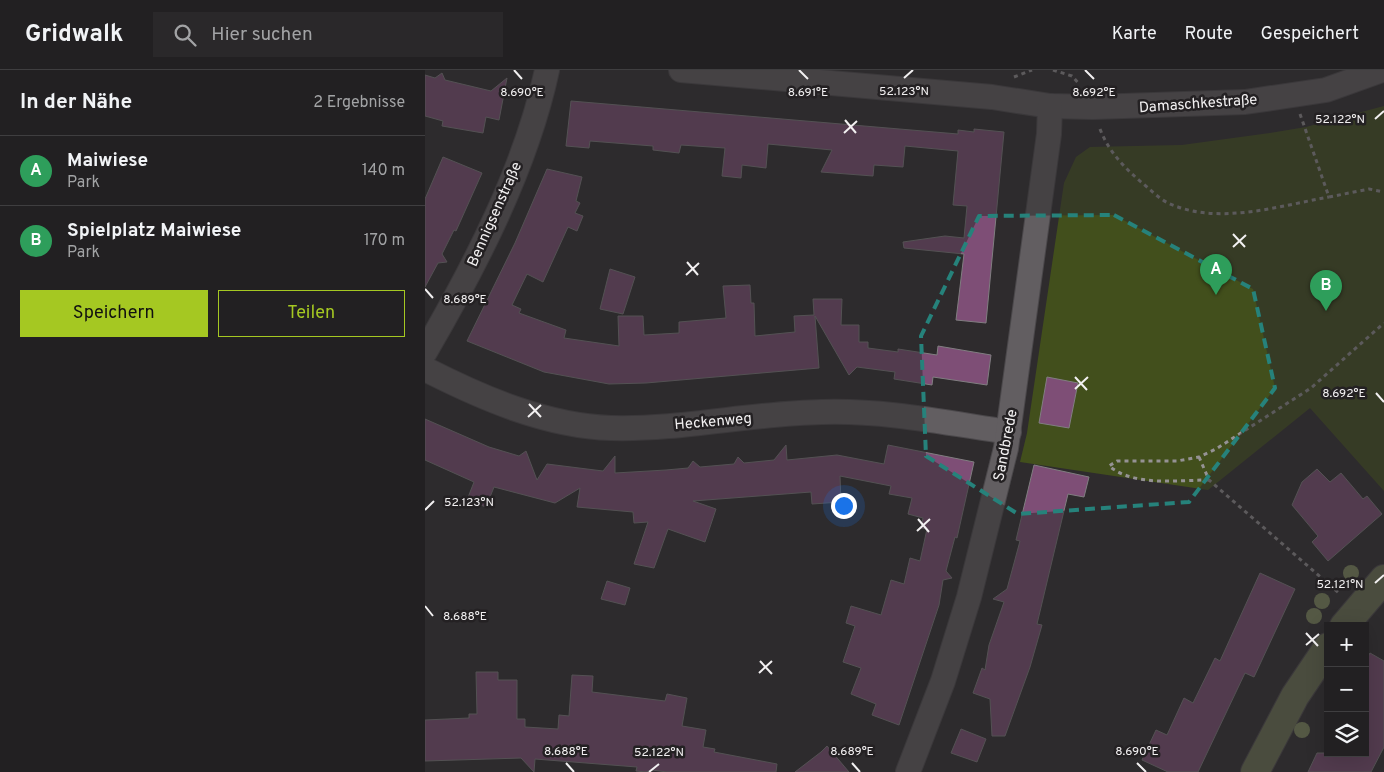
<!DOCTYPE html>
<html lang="de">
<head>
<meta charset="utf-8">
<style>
  body { margin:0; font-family:Overpass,sans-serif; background:#2a282a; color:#f1f3f6 }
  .controls { position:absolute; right:15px; bottom:15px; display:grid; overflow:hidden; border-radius:0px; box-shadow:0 5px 20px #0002 }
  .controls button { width:45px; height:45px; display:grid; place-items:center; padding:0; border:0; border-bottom:1px solid #3f3e40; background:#222022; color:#f1f3f6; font:25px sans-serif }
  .you { position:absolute; left:418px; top:435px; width:18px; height:18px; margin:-12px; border:4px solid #fff; border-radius:50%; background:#1a73e8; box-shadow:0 0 0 8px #1a73e833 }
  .badge { display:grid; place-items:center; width:32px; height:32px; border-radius:50%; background:#a5c822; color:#fff; font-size:16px; font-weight:700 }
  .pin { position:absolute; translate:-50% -41px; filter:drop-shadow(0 1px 2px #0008) }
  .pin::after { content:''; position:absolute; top:26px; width:18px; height:15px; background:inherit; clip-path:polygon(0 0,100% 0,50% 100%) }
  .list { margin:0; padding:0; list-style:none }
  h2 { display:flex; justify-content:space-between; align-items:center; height:65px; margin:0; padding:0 20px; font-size:21px }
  h2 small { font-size:16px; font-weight:400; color:#a2a3a5 }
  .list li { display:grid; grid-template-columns:32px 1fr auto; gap:15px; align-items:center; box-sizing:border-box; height:70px; padding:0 20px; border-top:1px solid #3f3e40 }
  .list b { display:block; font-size:19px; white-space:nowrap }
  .list p { margin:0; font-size:16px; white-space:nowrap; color:#a2a3a5 }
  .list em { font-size:16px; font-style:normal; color:#a2a3a5 }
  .actions { display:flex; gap:10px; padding:15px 20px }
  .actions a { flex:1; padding:11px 0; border:1px solid #a5c822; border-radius:0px; text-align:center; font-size:18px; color:#a5c822 }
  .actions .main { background:#a5c822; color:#111 }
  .icon { flex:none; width:28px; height:28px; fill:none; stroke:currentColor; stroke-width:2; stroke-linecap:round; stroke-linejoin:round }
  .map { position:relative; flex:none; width:959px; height:702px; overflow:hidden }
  header { display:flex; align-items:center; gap:30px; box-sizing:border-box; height:70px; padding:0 25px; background:#222022; border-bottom:1px solid #3f3e40 }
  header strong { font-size:24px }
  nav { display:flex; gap:28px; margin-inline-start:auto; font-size:18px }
  .search { width:350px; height:45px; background:#2a282a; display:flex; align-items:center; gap:12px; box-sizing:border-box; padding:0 18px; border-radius:0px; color:#a2a3a5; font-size:19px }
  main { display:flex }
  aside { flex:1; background:#222022 }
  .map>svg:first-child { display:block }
</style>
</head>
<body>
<header>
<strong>Gridwalk</strong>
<div class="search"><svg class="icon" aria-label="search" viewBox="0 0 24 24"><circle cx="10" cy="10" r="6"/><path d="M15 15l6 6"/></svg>Hier suchen</div>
<nav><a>Karte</a><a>Route</a><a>Gespeichert</a></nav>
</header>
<main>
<aside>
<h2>In der Nähe<small>2 Ergebnisse</small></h2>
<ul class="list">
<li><span class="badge" style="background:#2e9e5b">A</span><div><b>Maiwiese</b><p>Park</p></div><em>140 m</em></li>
<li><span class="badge" style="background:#2e9e5b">B</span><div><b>Spielplatz Maiwiese</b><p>Park</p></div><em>170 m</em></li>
</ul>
<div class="actions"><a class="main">Speichern</a><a>Teilen</a></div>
</aside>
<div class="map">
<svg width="959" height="702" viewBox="0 0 959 702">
  <rect width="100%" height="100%" fill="#2e2b2d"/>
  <path fill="#424f1c" d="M959,36V421L885,338L783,420L595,392L602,363L639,113L651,87L665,77L757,75L845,63L881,57Z"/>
  <g fill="#7e4e76" stroke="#817e81">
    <path d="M17,3L20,10L66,21L82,8L74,50L61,47L58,63L17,56L18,51L0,46V5L10,8Z"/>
    <path d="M146,31L533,64V60L549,62V59L579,62L561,253L531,250L539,184L479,178L478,172L520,166L539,168L542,136L528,135L533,81L480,76L478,97L449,95L448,106L396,102L407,80L343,74L341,98L317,95L316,108L297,106L300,78L256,75L254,83L228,80V76L165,71L164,78L141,76Z"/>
    <path d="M18,87L57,103L31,161L29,160L17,184L22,192L13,193L0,217V129Z"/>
    <path d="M122,99L157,107L151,131L155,133L150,143L158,146L152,161L143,157L118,212L102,204L87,235L96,239L94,243L141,260L139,268L194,276L193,246H218L219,265L254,263V252L301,248L298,216L325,215L326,233H329L330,266L370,262L369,246L389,245L388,229H417L416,255H434V272H443V278L473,282V279L512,285L513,276L566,285L562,315L508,307L507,315L469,309L470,302L432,297L424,305L390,246L394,298L221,313L184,314L119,302L42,271L90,173Z"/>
    <path d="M185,199L210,207L198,244L175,239Z"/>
    <path d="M622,307L653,313L644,358L614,353Z"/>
    <path d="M0,349L64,377L94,386L101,381L112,410L122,394L178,401L190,386V403L241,400L263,398L268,391L275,397L309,394L313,387L319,393L349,390L361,375L362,390L412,385L459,394L463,375L549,392L532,468L530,467L521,501L527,508L518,510L514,535L474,655L447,645L451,634L426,624L436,598L418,592L430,556L421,553L426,536L456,545L466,510L479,514L485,488L495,491L502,459L496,458L498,448L483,444L487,428L464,424L466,416L415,406L416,432L387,434L386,422L268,431L291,439L280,472L243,459L229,498L209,494L223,452L209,453L208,442L152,437L155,418L130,433L69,417L61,437L42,430L49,412L0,390Z"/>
    <path d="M609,395L664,407L659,427L643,424L612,554L617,555L605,597L580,666H567L565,629L548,623L557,598L560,600L564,575L579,532L568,529L582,519L595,471L591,470Z"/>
    <path d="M892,399L905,412L916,403L938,429L942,426L957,444L903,491L887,472L893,466L867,435L877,412Z"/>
    <path d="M835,503L870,519L829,607L820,603L773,702H743L717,690L731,660L742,665L759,628L768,633L790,588L795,591Z"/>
    <path d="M182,511L205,518L200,535L176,529Z"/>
    <path d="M945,583L959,591V677L946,702H883L892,683H940V592Z"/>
    <path d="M51,602H73V610H92V649H100V657L133,659L134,645L144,646L147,605L168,606L167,622L240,631L242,624L262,628L257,656L281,660L278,677L290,679L289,682L352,694L351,702H242L227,700L221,702L211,701L212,697L110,689L109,702L96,688L0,691V650L44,648V644H52Z"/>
    <path d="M536,659L561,669L552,692L526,683Z"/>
    <path d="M402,676L424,702H370L396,682Z"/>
  </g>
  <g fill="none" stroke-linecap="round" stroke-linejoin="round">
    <g stroke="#4b484b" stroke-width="26">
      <g id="minor">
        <path d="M256,0L567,27L625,36L668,37L820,32L901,20L957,0"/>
        <path d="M0,282C50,196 101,98 122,0"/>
        <path d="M0,299C57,328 121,356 186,358C256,360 327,343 397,342C460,340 522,353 584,362"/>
        <path d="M483,702L518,611L544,527L581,378L624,64L625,36"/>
      </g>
    </g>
    <g stroke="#4b484b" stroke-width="30">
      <g id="secondary">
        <path d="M919,556L959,509"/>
        <path d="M830,702L870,626L903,577"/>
      </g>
    </g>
    <g stroke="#959294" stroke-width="3" stroke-dasharray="4 4" stroke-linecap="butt">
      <path d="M628,0L647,6L655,15"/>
      <path d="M589,7L607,0"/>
      <path d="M875,44L904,127L944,119L959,122"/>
      <path d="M675,59C684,82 698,96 716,112C724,118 734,129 743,133C793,156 853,136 904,127"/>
      <path d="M774,387L784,410L915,524"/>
      <path d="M784,410C752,410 710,417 684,396L692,391H752L774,387L791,379L886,318L959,253"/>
    </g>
    <use href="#minor" stroke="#625e61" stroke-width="24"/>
    <use href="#secondary" stroke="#6d7353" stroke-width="28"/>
  </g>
  <g fill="#838f60">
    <circle cx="926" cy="503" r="8"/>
    <circle cx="897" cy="531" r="8"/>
    <circle cx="889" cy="546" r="8"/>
    <circle cx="877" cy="660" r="8"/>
  </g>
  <path d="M0 0H959V702H0ZM689,145L828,219L850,318L764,432L593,444L501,386L496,266L554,146Z" fill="#2e2b2d" fill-opacity=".55" fill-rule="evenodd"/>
  <path fill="none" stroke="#26827b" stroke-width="4" stroke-dasharray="10 6" stroke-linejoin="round" d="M689,145L828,219L850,318L764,432L593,444L501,386L496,266L554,146Z"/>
  <path fill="none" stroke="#f2f0f1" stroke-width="2" d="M89,0L97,9M374,0L383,9M660,0L669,9M479,8L488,0M950,49L959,41M420,50L431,63M419,63L432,51M808,164L820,177M808,177L821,165M262,192L273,205M261,205L274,193M0,219L8,228M650,307L662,320M650,319L663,307M951,323L959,332M104,334L116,347M103,347L116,335M0,440L9,431M493,449L504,462M492,461L505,449M950,513L959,505M0,536L8,546M881,563L893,576M881,575L894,564M335,591L347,604M334,603L347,591M141,693L149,702M427,693L435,702M712,693L721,702M224,702L234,694"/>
  <g text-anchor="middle" stroke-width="5" stroke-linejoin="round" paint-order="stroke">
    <g font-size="15" fill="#f2f0f1" stroke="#242123">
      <text transform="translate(773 33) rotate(-4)" y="5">Damaschkestraße</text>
      <text transform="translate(69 144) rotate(-66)" y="5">Bennigsenstraße</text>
      <text transform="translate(288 351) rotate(-5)" y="5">Heckenweg</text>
      <text transform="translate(580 375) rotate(-79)" y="5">Sandbrede</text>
    </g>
  </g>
  <g font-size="12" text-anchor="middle" fill="#f2f0f1" stroke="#242123" stroke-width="5" stroke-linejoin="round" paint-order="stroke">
    <text x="479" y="25">52.123°N</text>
    <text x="383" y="26">8.691°E</text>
    <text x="97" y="26">8.690°E</text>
    <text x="669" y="26">8.692°E</text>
    <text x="915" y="53">52.122°N</text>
    <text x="40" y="233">8.689°E</text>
    <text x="919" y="327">8.692°E</text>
    <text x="44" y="436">52.123°N</text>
    <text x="915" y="518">52.121°N</text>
    <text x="40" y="550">8.688°E</text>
    <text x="141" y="685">8.688°E</text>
    <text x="427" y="685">8.689°E</text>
    <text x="712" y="685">8.690°E</text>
    <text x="234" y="686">52.122°N</text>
  </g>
</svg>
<div class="controls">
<button>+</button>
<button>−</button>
<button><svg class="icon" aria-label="layers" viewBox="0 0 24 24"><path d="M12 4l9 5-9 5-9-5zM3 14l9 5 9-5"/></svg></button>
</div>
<div class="you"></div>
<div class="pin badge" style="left:791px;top:225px;background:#2e9e5b">A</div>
<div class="pin badge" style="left:901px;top:241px;background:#2e9e5b">B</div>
</div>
</main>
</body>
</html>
